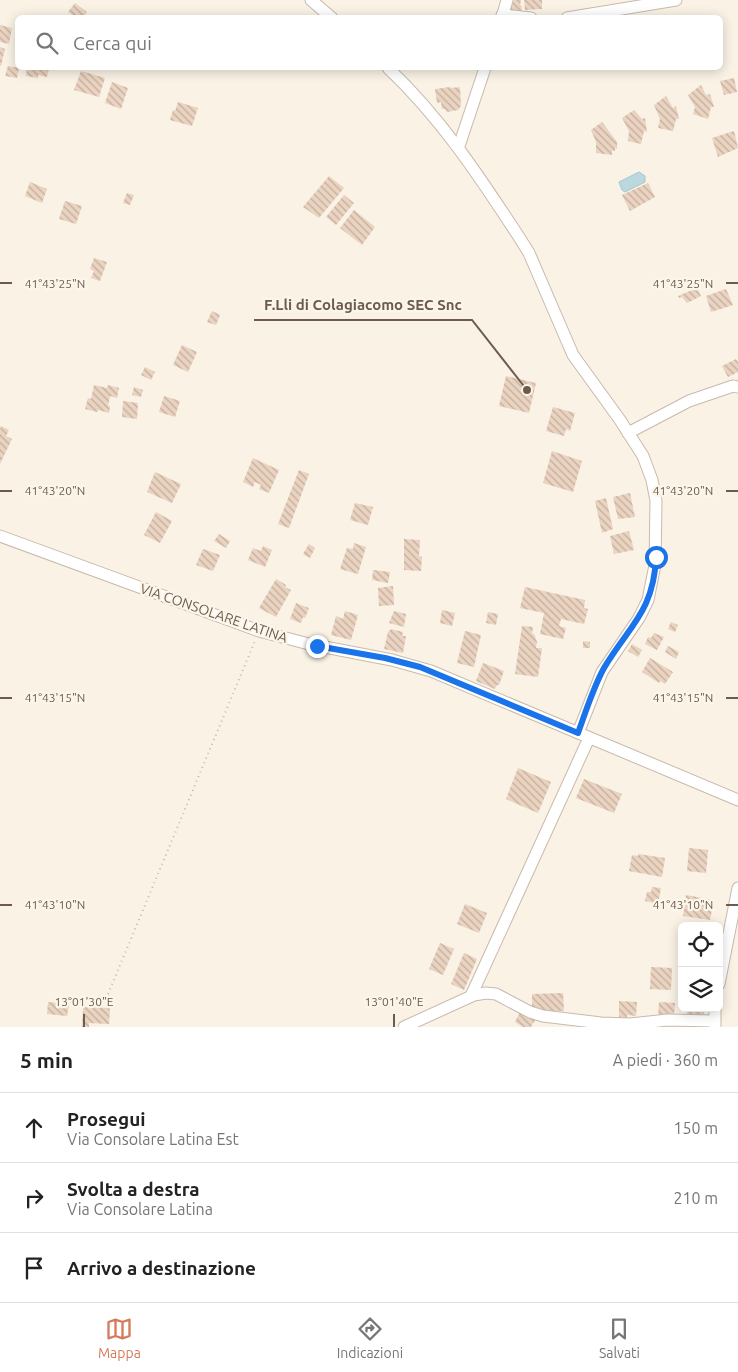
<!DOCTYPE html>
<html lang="it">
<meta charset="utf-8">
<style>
:root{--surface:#fff;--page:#f2f2f2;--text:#222;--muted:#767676;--line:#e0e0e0;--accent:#d37c5a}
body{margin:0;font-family:Ubuntu,sans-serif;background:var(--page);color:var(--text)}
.controls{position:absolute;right:15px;bottom:15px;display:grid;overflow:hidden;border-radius:8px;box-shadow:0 2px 12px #0003}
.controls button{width:45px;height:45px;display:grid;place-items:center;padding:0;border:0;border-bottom:1px solid var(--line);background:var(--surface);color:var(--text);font:25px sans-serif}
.stop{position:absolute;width:15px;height:15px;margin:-11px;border:4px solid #1a73e8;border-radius:50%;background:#fff}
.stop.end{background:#1a73e8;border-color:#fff;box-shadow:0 1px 5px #0008}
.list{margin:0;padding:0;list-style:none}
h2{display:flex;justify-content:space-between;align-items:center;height:65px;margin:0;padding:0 20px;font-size:21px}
h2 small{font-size:16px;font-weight:400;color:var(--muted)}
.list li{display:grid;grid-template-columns:32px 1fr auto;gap:15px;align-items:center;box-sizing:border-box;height:70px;padding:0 20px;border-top:1px solid var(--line)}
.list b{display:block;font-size:19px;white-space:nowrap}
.list p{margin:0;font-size:16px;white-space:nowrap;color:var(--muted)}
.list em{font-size:16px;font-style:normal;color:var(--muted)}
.icon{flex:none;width:28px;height:28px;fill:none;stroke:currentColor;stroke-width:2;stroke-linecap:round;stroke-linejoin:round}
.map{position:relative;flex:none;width:738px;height:1027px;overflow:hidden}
.search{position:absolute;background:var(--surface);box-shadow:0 2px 12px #0003;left:15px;right:15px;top:15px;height:55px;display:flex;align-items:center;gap:12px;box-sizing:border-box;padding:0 18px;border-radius:8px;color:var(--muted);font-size:19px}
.sheet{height:275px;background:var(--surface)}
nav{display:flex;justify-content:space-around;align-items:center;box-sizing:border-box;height:70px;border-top:1px solid var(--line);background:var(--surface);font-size:14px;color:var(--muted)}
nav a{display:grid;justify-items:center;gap:2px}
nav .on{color:var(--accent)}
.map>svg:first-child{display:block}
.water{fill:#bcd8df;stroke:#a4c6d0}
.building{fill:url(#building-back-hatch)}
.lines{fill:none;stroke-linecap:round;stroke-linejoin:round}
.minor-casing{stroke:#c8baad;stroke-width:13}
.path{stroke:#cfb7a4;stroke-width:2;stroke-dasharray:1 4;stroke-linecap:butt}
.minor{stroke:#fff;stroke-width:11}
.route{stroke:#1a73e8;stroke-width:6}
.ticks{fill:none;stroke:#6e5b4e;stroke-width:2}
.labels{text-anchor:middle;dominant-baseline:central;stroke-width:4.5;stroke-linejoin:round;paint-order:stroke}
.street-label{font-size:14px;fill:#6e5b4e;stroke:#fcf6ea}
.ticks-label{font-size:12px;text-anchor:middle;fill:#6e5b4e;stroke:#fcf6ea;stroke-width:4.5;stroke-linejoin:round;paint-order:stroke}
.leader{fill:none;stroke:#6e5b4e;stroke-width:2}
.callout-dot{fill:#6e5b4e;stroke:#fcf6ea;stroke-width:2}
.callout-label{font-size:15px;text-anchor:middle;font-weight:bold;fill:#6e5b4e;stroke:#fcf6ea;stroke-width:4.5;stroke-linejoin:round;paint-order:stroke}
</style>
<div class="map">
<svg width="738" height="1027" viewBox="0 0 738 1027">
<defs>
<pattern id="building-back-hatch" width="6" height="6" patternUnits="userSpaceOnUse" patternTransform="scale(1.25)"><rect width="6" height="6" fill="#ead3c0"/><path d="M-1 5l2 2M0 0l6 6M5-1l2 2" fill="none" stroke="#c2ae9e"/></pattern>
</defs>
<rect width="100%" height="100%" fill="#f9f2e5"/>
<path class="water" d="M 639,172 L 645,176 L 645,182 L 625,192 L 622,190 L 619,182 Z"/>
<g class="building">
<path d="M 514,0 L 521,0 L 520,5 L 522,6 L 521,13 L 510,10 Z"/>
<path d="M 524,0 L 542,0 L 542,9 L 525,10 Z"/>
<path d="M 75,3 L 87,12 L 83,18 L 76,18 L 68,12 Z"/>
<path d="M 0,25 L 12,28 L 9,44 L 0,42 Z"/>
<path d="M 0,47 L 5,49 L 1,66 L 0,66 Z"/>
<path d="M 8,66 L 19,68 L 17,78 L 5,76 Z"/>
<path d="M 27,68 L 49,68 L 47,77 L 38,75 L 38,78 L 26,76 Z"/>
<path d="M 81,71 L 105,78 L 99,97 L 74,90 Z"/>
<path d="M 734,78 L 737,92 L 724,95 L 720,81 Z"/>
<path d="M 112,82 L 128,88 L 121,109 L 105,103 Z"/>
<path d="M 701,85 L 706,95 L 710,94 L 714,107 L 711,107 L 708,119 L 693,114 L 695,107 L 688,95 Z"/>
<path d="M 450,87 L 451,88 L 460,87 L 461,106 L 458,110 L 447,112 L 445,109 L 442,109 L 441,102 L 437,103 L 435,89 Z"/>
<path d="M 666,96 L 673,108 L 676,106 L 679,119 L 676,119 L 673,131 L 658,128 L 660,119 L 654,105 Z"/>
<path d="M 178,102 L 198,108 L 192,126 L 170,120 L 173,110 L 175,111 Z"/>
<path d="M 634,110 L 642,119 L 645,118 L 647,132 L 644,131 L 641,144 L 628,141 L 629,131 L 622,118 Z"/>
<path d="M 602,122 L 617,142 L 617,149 L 615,148 L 615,151 L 612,151 L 612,155 L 596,153 L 596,142 L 591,130 Z"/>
<path d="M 734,131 L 738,148 L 718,157 L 712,138 Z"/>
<path d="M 329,176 L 344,188 L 319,218 L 303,207 Z"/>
<path d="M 30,182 L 47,189 L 42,203 L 25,196 Z"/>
<path d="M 648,183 L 655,197 L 630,211 L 622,195 Z"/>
<path d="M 127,193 L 134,195 L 130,205 L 123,203 Z"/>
<path d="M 344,195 L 354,203 L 336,225 L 326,217 Z"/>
<path d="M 65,201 L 82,206 L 76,224 L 59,219 Z"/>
<path d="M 354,210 L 375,227 L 362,245 L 340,228 Z"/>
<path d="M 94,258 L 107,262 L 100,281 L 91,278 L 94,271 L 90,269 Z"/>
<path d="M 697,288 L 701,296 L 687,303 L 682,297 L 679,298 L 678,296 Z"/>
<path d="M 726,289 L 733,305 L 711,312 L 706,296 Z"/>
<path d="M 212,311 L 220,315 L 216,325 L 207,322 Z"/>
<path d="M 182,345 L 197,352 L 188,372 L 173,365 Z"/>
<path d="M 736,359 L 738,362 L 738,372 L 728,377 L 722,366 Z"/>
<path d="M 145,367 L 155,372 L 151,380 L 141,375 Z"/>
<path d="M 506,376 L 536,383 L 529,413 L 499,406 Z"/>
<path d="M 94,385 L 107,388 L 108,385 L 119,388 L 117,398 L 110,396 L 108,406 L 110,406 L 109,413 L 98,410 L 97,412 L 85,409 L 88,398 L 91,399 Z"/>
<path d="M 134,387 L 143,390 L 141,397 L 132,395 Z"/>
<path d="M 164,396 L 180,401 L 175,417 L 159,412 Z"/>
<path d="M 123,401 L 138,403 L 137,419 L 122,417 Z"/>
<path d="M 553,407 L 575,413 L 570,431 L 566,429 L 564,436 L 546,431 Z"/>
<path d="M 1,426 L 9,430 L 6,436 L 12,439 L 0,464 L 0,429 Z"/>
<path d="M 552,451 L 582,461 L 573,492 L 543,483 Z"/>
<path d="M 253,458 L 279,470 L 269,493 L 259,489 L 261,485 L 255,482 L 253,487 L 243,482 Z"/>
<path d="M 299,470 L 309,474 L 289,528 L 278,524 Z"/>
<path d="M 155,472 L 181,484 L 172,503 L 147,492 Z"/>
<path d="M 630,493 L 635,517 L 618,519 L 613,497 Z"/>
<path d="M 606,498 L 613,529 L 602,533 L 595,501 Z"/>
<path d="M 355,503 L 373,507 L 368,525 L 350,520 Z"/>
<path d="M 156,512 L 172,521 L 160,543 L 144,535 Z"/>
<path d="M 629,531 L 634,550 L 614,554 L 610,536 Z"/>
<path d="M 219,534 L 230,541 L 226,548 L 214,541 Z"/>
<path d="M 404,539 L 420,540 L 419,556 L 422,557 L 421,571 L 404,570 Z"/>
<path d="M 354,543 L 366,547 L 358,574 L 340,569 L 347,548 L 353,549 Z"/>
<path d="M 309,544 L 315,548 L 310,558 L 303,554 Z"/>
<path d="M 263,546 L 272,550 L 265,567 L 248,560 L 253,548 L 261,551 Z"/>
<path d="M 203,549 L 220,555 L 213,571 L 196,565 Z"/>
<path d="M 373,570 L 390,572 L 388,583 L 372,580 Z"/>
<path d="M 276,579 L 286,585 L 285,587 L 291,590 L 276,617 L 259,608 Z"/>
<path d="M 393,586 L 394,605 L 379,606 L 378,588 Z"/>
<path d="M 525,587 L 585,600 L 584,608 L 588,609 L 584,624 L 561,619 L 559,626 L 566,628 L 563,639 L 540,634 L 544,613 L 520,608 Z"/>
<path d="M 296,603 L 309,608 L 305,618 L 303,617 L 301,623 L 290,619 Z"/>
<path d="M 442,610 L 455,613 L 452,626 L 440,623 Z"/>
<path d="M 345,611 L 358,615 L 351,640 L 331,635 L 336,616 L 343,619 Z"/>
<path d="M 394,611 L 406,614 L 404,627 L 389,623 Z"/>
<path d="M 488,612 L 498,614 L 496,625 L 486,623 Z"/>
<path d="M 671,622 L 678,625 L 675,632 L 668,629 Z"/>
<path d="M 522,626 L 533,627 L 532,634 L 534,634 L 537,642 L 536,648 L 542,648 L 538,677 L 515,674 Z"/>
<path d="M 391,629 L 403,632 L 402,636 L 406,636 L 403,653 L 384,649 L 388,632 Z"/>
<path d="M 465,631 L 481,635 L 474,667 L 457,663 Z"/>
<path d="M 654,633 L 664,637 L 657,650 L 645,644 L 648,637 L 651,638 Z"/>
<path d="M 583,641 L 590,642 L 590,648 L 583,648 Z"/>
<path d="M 632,644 L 642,650 L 638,657 L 628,651 Z"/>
<path d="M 668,646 L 679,652 L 676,659 L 665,652 Z"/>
<path d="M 650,658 L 673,672 L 665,684 L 660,681 L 659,683 L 642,672 Z"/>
<path d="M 483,663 L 504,671 L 499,685 L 497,685 L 495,689 L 476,681 Z"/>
<path d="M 518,768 L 551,782 L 538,813 L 506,799 Z"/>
<path d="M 584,779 L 622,794 L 614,813 L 576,798 Z"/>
<path d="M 689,848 L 708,850 L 706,873 L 687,871 Z"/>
<path d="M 638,854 L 665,858 L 662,877 L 629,871 L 632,855 L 638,856 Z"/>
<path d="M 652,887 L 661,888 L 658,904 L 645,901 L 647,892 L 651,892 Z"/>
<path d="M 686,895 L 714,900 L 710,920 L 683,916 Z"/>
<path d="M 465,904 L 487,913 L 479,933 L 457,924 Z"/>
<path d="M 440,943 L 454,949 L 443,975 L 429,969 Z"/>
<path d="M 464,953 L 477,959 L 464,990 L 451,984 Z"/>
<path d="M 651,967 L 672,968 L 671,990 L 650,989 Z"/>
<path d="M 563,993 L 564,1011 L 532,1012 L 532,994 Z"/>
<path d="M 619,1001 L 637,1002 L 636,1016 L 627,1015 L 627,1020 L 619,1019 Z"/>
<path d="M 48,1002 L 69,1004 L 67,1016 L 47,1014 Z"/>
<path d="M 659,1002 L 675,1003 L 674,1016 L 658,1016 Z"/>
<path d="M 83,1007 L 110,1008 L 109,1024 L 89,1023 L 89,1027 L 82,1027 Z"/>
<path d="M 687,1008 L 704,1008 L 704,1015 L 687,1014 Z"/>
<path d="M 521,1010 L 536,1019 L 531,1027 L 523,1027 L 515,1022 Z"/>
</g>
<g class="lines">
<g class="minor-casing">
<g id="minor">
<path d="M 311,0 L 332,18"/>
<path d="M 502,15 L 531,18"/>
<path d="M 502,18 L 507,0"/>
<path d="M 567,18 L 676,0"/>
<path d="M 388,68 C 441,118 479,176 519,237 L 529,253 L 573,355 L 620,420 L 643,456 L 652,480 L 656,501 L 655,565 L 648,600 L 639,618 L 602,672 L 578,733"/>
<path d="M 459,146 L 485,68"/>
<path d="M 628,433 L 689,401 L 733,386 L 738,387"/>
<path d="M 0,536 L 259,631 L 309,644 L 392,660 L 431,671 L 738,800"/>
<path d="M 719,984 L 738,888"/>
<path d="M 471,996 L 589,738"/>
<path d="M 715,1008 L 715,1027"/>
<path d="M 404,1027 L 474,995 L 486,993 L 496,994 L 530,1012 L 543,1016 L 601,1023 L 630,1024 L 668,1020 L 714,1021"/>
</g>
</g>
<path class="path" d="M 108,994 L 255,641"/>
<use href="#minor" class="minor"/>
</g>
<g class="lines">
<path class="route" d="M 317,646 L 385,658 L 420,667 L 578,733 C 586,711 593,688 604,668 C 629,626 654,611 656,557"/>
</g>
<path class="ticks" d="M 0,283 L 12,283M 726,283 L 738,283M 0,491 L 12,491M 726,491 L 738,491M 0,698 L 12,698M 726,698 L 738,698M 0,905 L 12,905M 726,905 L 738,905M 84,1014 L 84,1027M 394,1014 L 394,1027"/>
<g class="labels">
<g class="street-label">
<text transform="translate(214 613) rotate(19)">VIA CONSOLARE LATINA</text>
</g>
</g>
<g class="ticks-label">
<text x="55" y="288">41°43'25"N</text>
<text x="683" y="288">41°43'25"N</text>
<text x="55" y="495">41°43'20"N</text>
<text x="683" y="495">41°43'20"N</text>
<text x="55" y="702">41°43'15"N</text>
<text x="683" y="702">41°43'15"N</text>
<text x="55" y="909">41°43'10"N</text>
<text x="683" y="909">41°43'10"N</text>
<text x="84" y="1006">13°01'30"E</text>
<text x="394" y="1006">13°01'40"E</text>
</g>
<path class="leader" d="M527 390L472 320H254"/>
<circle class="callout-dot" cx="527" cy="390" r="5"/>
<g class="callout-label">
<text x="363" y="310">F.Lli di Colagiacomo SEC Snc</text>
</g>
</svg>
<div class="controls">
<button><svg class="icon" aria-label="locate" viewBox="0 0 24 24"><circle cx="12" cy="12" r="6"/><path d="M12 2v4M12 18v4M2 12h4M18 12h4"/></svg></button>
<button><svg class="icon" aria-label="layers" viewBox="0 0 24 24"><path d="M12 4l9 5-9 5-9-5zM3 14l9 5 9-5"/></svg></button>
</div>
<div class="stop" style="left:656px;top:557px"></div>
<div class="stop end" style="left:317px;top:646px"></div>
<div class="search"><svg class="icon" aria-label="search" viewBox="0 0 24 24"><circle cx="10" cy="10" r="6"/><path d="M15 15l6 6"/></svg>Cerca qui</div>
</div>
<section class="sheet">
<h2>5 min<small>A piedi · 360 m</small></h2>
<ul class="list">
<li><svg class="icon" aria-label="ahead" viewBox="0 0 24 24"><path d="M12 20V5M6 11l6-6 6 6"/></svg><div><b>Prosegui</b><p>Via Consolare Latina Est</p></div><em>150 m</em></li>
<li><svg class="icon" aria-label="right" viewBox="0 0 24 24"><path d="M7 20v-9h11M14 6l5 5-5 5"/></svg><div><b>Svolta a destra</b><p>Via Consolare Latina</p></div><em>210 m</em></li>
<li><svg class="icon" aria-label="arrive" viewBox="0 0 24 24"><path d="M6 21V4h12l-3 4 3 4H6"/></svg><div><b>Arrivo a destinazione</b></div></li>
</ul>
</section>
<nav>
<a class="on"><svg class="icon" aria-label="map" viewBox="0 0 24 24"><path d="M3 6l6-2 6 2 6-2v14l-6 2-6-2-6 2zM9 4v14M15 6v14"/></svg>Mappa</a>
<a><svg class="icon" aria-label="directions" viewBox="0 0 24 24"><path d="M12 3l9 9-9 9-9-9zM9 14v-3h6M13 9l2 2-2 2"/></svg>Indicazioni</a>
<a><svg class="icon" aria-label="saved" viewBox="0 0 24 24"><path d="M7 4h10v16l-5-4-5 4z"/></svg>Salvati</a>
</nav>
